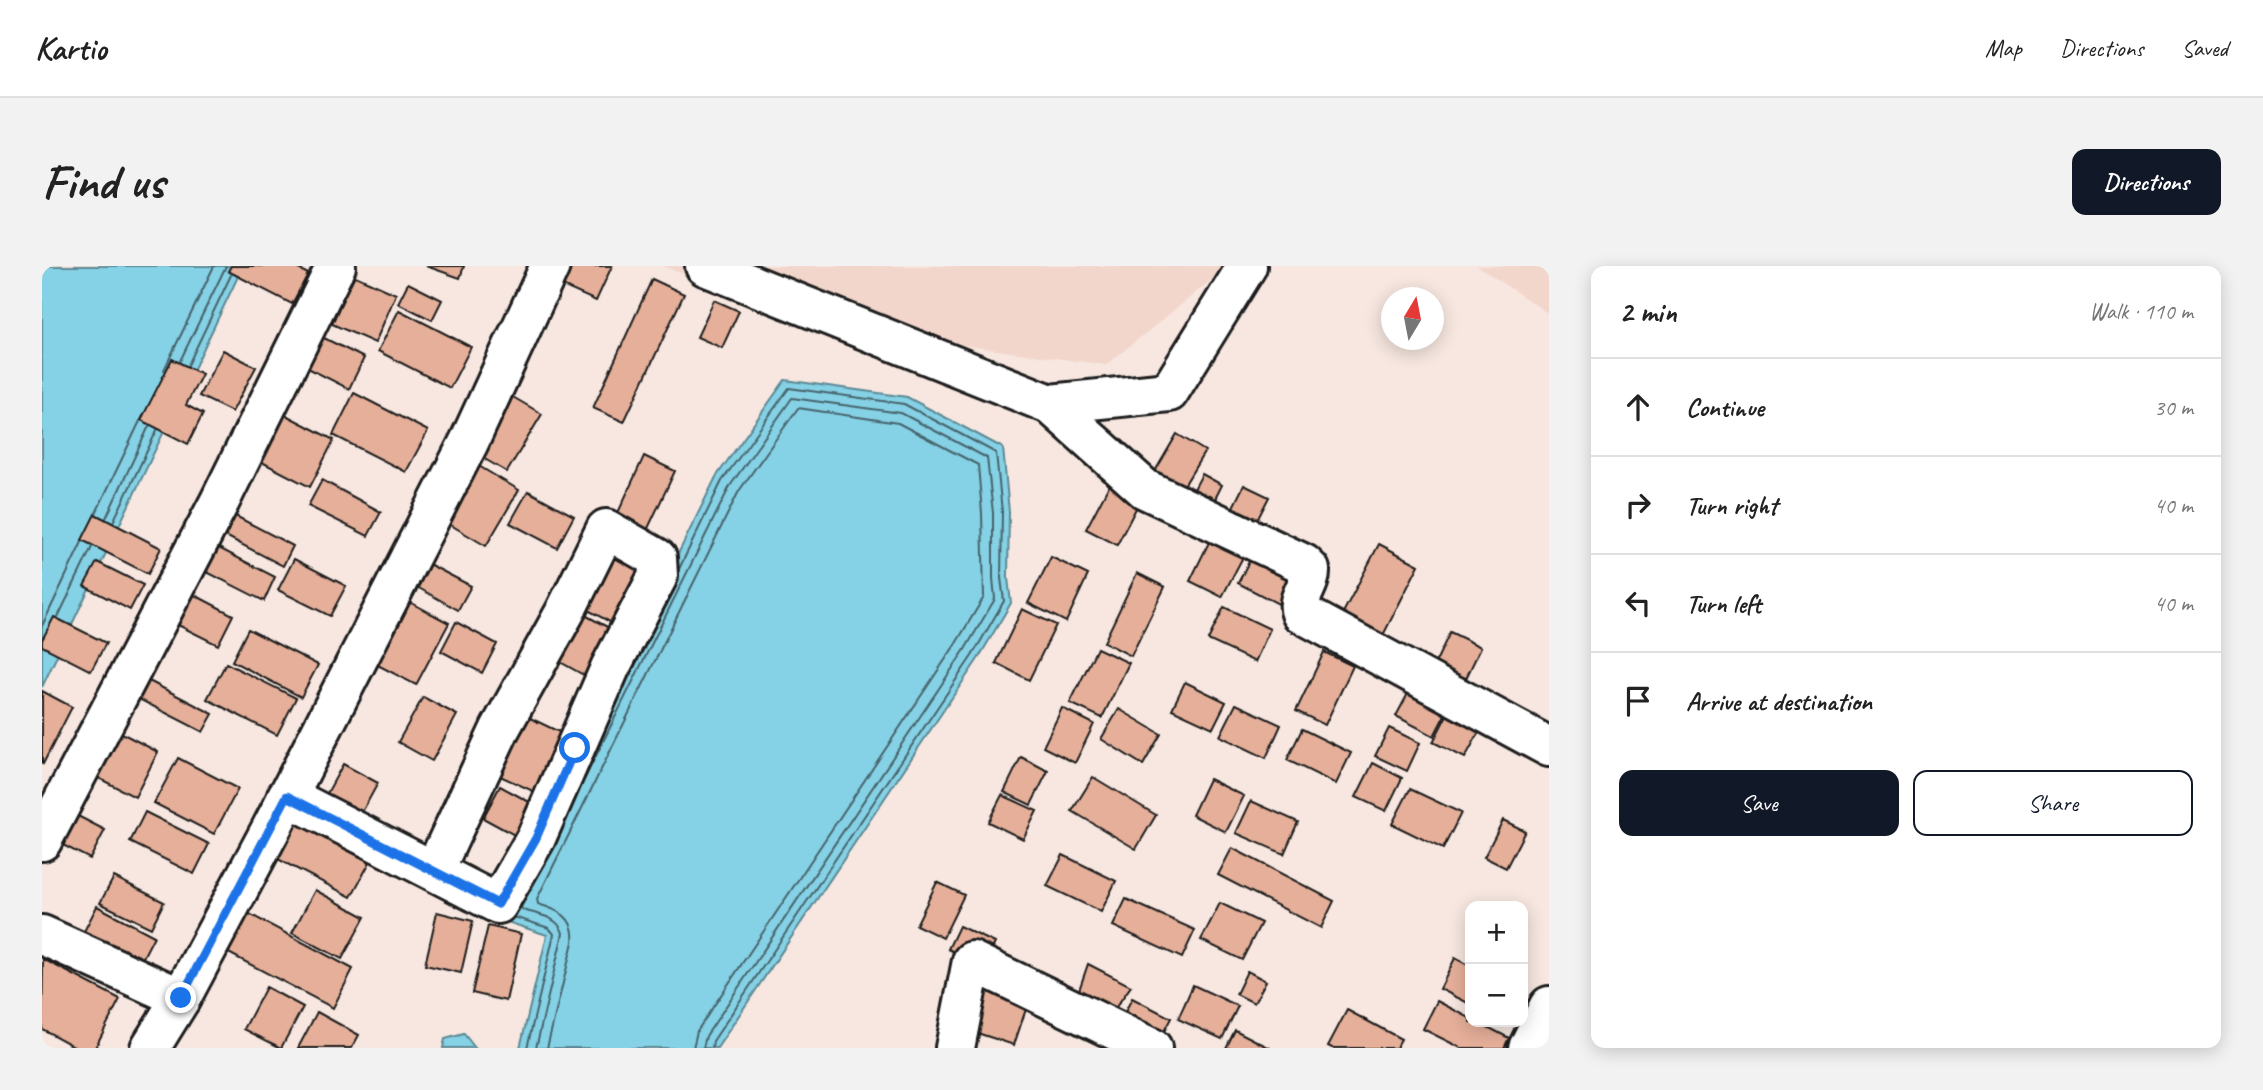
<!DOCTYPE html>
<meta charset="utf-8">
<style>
:root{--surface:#fff;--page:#f2f2f2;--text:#222;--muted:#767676;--line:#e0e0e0;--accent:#111827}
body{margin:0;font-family:Caveat,sans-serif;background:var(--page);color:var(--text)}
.controls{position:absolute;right:21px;bottom:21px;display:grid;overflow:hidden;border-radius:14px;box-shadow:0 4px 18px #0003}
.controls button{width:63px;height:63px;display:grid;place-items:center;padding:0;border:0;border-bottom:2px solid var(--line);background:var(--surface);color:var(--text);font:35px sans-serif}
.compass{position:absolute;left:1339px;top:21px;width:63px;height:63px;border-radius:50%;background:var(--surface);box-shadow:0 4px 18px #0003;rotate:10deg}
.stop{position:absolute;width:21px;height:21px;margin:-16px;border:5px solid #1a73e8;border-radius:50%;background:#fff}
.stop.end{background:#1a73e8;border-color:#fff;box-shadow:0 2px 7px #0008}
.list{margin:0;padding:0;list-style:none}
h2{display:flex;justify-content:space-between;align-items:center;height:91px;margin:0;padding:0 28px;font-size:30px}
h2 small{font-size:23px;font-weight:400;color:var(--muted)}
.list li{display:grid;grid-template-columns:46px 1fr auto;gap:21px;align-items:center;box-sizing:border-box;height:98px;padding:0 28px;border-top:2px solid var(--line)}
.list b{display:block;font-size:26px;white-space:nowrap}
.list em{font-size:23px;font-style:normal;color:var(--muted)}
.actions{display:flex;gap:14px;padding:21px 28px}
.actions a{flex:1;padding:16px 0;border:2px solid var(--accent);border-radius:14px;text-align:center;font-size:24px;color:var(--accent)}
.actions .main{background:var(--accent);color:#fff}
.icon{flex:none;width:38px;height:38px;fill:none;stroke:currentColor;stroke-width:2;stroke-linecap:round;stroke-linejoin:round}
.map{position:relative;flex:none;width:1507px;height:782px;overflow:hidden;border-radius:14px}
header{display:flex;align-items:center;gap:42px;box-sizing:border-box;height:98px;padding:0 35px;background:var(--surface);border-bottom:2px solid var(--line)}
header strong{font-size:33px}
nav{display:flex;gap:38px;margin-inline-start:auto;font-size:24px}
.intro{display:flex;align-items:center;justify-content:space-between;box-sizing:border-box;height:168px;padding:0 42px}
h1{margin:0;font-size:49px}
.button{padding:18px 32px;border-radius:14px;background:var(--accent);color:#fff;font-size:24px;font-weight:700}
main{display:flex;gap:42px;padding:0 42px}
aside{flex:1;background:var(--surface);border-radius:14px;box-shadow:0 4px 18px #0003}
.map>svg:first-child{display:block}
.built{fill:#f2d6cb}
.water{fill:#85d1e5;stroke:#5b8995;stroke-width:2}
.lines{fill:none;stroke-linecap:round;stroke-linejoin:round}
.shore{stroke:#46646c;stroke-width:2}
.building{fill:#e5af99;stroke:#1c1c1c;stroke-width:2}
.minor-casing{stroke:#1c1c1c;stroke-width:44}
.minor{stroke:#fff;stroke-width:38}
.route{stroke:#1a73e8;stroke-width:9}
</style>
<header>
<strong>Kartio</strong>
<nav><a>Map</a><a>Directions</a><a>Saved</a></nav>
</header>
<div class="intro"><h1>Find us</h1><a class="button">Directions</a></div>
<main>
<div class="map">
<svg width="1507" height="782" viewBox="0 0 1507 782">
<rect width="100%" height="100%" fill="#f7e7e0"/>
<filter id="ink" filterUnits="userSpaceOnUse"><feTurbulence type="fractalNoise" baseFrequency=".0143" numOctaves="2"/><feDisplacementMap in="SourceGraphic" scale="14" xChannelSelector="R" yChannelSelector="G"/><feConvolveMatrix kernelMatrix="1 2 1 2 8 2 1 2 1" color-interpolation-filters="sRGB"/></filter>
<g filter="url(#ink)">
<g class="built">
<path d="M 620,0 L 1187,0 L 1064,99 L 783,60 Z"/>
<path d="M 1435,0 L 1507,0 L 1507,48 Z"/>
</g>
<g class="water">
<path d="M 0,0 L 201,0 L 0,421 Z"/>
<path d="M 743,114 L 865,131 L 961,182 L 967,246 L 966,312 L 969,337 L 936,393 L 675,782 L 478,782 L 505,669 L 456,653 L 674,211 Z"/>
<path d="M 422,768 L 433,782 L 401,782 L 403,773 Z"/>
</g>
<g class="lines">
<g class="shore">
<path d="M 138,95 L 184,0"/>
<path d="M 146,99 L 189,9"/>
<path d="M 122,104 L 172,0"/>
<path d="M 54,247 L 98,155"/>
<path d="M 64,252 L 107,160"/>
<path d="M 71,256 L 115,164"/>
<path d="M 637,303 L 680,215 L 747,122 L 862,138 L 954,187 L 960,246 L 959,312 L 962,335 L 930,390 L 671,775 L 670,782"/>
<path d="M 16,351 L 50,281"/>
<path d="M 0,360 L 40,276"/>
<path d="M 543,512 L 688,220 L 750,132 L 859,147 L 945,192 L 951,247 L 951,312 L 953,333 L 922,385 L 664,770 L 661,782"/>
<path d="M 483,634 L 479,641 L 481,644 C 496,649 516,650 521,667 L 494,782"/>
<path d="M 472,651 L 507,662 L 512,668 L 485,782"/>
<path d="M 505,782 L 531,676 C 534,651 516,644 496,638 L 495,633 L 697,225 L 756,142 L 856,157 L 936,199 L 940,247 L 942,331 L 913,379 L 655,765 L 651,782"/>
</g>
</g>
<g class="building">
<path d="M 189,0 L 251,0 L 266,8 L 250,38 L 186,5 Z"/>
<path d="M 384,0 L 422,0 L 418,12 Z"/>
<path d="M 526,0 L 570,0 L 554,35 L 518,19 Z"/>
<path d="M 311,9 L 354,28 L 333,77 L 290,58 Z"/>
<path d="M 610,13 L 642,28 L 582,156 L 551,142 Z"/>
<path d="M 366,17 L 400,34 L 390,54 L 356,37 Z"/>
<path d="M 672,34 L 697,45 L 680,82 L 655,71 Z"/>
<path d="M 357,44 L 429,81 L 408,122 L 336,85 Z"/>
<path d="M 276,69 L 322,92 L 307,123 L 260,99 Z"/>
<path d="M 181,84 L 214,101 L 190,146 L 157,130 Z"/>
<path d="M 130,93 L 160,108 L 144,139 L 161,148 L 146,178 L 99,154 Z"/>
<path d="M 312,127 L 386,165 L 364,206 L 291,169 Z"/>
<path d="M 464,127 L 500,148 L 465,206 L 429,185 Z"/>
<path d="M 236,145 L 292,174 L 268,221 L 212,192 Z"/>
<path d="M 1135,168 L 1163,185 L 1132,236 L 1105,219 Z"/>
<path d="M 602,190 L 633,205 L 601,273 L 570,260 Z"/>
<path d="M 430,196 L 477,224 L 444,280 L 397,252 Z"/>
<path d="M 1160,208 L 1180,219 L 1164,251 L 1143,240 Z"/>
<path d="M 1072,210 L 1103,225 L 1075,279 L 1044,263 Z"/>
<path d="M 280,214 L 339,246 L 326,270 L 266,240 Z"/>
<path d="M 1202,219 L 1227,231 L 1208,268 L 1184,255 Z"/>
<path d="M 486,225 L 532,250 L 515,282 L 468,257 Z"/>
<path d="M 186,246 L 251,280 L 241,300 L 176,266 Z"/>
<path d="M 53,248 L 119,282 L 106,308 L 40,274 Z"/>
<path d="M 1169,272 L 1202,289 L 1180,331 L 1148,315 Z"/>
<path d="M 169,278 L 233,311 L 222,335 L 157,302 Z"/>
<path d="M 1337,278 L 1377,299 L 1333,385 L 1292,364 Z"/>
<path d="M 567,280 L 608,302 L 577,361 L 535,338 Z"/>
<path d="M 1211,288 L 1261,313 L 1246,343 L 1196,317 Z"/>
<path d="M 1009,291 L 1046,309 L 1024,356 L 986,337 Z"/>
<path d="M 252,293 L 304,320 L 288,350 L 236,324 Z"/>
<path d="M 379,294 L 429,320 L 416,344 L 366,316 Z"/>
<path d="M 55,296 L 101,319 L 88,344 L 42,320 Z"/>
<path d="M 1095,307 L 1123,321 L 1089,390 L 1062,376 Z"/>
<path d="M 147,326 L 191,349 L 176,379 L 132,357 Z"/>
<path d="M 362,333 L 407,357 L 374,419 L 328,395 Z"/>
<path d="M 1182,341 L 1228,363 L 1213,396 L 1166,374 Z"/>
<path d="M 530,342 L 582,370 L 556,417 L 504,388 Z"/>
<path d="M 980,343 L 1014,359 L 987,414 L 954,397 Z"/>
<path d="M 12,351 L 64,377 L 49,405 L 0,380 L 0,374 Z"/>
<path d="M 414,356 L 455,378 L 440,407 L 399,385 Z"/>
<path d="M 206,363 L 276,399 L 259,431 L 190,395 Z"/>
<path d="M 1408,366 L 1439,381 L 1417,427 L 1386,412 Z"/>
<path d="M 1055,382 L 1087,397 L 1060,452 L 1028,437 Z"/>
<path d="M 1282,386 L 1311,400 L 1283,459 L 1254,445 Z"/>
<path d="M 184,397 L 254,432 L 235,469 L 165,433 Z"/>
<path d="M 103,413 L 171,448 L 161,466 L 93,431 Z"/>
<path d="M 1143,416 L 1184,436 L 1171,462 L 1130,443 Z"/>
<path d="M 1370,420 L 1408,439 L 1392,470 L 1354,450 Z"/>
<path d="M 0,425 L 30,441 L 1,498 L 0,497 Z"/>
<path d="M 381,431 L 415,449 L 390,495 L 356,476 Z"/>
<path d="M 1194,438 L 1239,459 L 1224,492 L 1178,470 Z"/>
<path d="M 1409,441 L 1442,457 L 1423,492 L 1391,476 Z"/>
<path d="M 1020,442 L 1052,458 L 1033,497 L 1001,481 Z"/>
<path d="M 1077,443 L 1119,468 L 1101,499 L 1059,473 Z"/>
<path d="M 486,451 L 532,473 L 504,531 L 458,510 Z"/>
<path d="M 68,461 L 116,486 L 93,531 L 45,506 Z"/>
<path d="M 1347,462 L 1378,477 L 1365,505 L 1333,490 Z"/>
<path d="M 1260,463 L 1309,487 L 1294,518 L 1245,494 Z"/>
<path d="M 979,491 L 1006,505 L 989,539 L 962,526 Z"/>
<path d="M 136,492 L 196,523 L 172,568 L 112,537 Z"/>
<path d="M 1331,497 L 1360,512 L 1344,545 L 1314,531 Z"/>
<path d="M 301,498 L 336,517 L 313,559 L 278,540 Z"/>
<path d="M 1051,511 L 1114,549 L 1094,583 L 1030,545 Z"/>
<path d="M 1167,513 L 1202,530 L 1184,566 L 1150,549 Z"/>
<path d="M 458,520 L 493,539 L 476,571 L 441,552 Z"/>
<path d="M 1368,523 L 1419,547 L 1401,583 L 1350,558 Z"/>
<path d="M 960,529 L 995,545 L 981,573 L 946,556 Z"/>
<path d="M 1209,535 L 1256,556 L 1242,588 L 1194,567 Z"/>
<path d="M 28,546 L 63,564 L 48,593 L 13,575 Z"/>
<path d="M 103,546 L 167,578 L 152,608 L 88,576 Z"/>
<path d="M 1461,554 L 1483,565 L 1464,602 L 1442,591 Z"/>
<path d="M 252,555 L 328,596 L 309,631 L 232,591 Z"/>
<path d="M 1190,582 L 1292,635 L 1279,662 L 1176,609 Z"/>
<path d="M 1021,589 L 1074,615 L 1059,646 L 1005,620 Z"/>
<path d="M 72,611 L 122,636 L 109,662 L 58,637 Z"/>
<path d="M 895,616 L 922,629 L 901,672 L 874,659 Z"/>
<path d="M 273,624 L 323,651 L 300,693 L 250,667 Z"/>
<path d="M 1084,633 L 1153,664 L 1140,692 L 1071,660 Z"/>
<path d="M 1178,637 L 1219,657 L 1200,694 L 1159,674 Z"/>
<path d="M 55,640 L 112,670 L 94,705 L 37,675 Z"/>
<path d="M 200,644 L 311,703 L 291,742 L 179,683 Z"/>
<path d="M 395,646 L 431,655 L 419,707 L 383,699 Z"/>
<path d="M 446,660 L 479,668 L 464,735 L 430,727 Z"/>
<path d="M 917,660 L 953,677 L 942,700 L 906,683 Z"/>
<path d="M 1413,692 L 1428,700 L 1428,738 L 1398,723 Z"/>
<path d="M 1,693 L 78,733 L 53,782 L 35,782 L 0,763 Z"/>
<path d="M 1046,698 L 1089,720 L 1069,748 L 1035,730 Z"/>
<path d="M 1205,705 L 1224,715 L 1212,737 L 1194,728 Z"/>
<path d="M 944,717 L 988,731 L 972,779 L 929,765 Z"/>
<path d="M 1151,719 L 1196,740 L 1180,773 L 1136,753 Z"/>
<path d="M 224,721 L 261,741 L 239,782 L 202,763 Z"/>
<path d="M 1090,732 L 1129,752 L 1117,775 L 1078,756 Z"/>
<path d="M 1395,735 L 1428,752 L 1428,756 L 1436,756 L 1467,772 L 1462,782 L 1419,782 L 1381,763 Z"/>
<path d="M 1305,744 L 1359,773 L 1354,782 L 1290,782 L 1286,780 Z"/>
<path d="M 275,746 L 317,769 L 310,782 L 256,782 Z"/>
<path d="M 1193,764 L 1228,782 L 1184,782 Z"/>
</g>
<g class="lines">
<g class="minor-casing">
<g id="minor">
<path d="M 663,0 L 1008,138 L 1103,223 L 1262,298 L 1268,304 C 1269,320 1253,332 1259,347 L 1507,481"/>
<path d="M 1008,138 L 1127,126 L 1205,0"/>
<path d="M 245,530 L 456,638 L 494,572 L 568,402 L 616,310 L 615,292 L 564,263 L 523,346 L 458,463 L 392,605"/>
<path d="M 0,575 L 178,235 L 294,0"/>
<path d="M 0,669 L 139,732"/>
<path d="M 108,782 L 139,732 L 230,561 L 427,176 L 508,0"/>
<path d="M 913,782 L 930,695 L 1110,782"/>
<path d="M 1486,782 L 1507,740"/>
</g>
</g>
<use href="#minor" class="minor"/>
</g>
</g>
<g class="lines" filter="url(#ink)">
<path class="route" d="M 139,732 L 245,530 L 456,638 L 494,572 L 533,482"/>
</g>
</svg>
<div class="controls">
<button>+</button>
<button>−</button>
</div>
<svg class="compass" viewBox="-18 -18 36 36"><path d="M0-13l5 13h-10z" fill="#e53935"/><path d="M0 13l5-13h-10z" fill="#767676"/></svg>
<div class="stop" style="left:533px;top:482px"></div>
<div class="stop end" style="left:139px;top:732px"></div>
</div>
<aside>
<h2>2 min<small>Walk · 110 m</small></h2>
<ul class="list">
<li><svg class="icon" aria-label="ahead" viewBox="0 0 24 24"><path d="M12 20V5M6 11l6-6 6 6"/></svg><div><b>Continue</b></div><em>30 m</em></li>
<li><svg class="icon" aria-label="right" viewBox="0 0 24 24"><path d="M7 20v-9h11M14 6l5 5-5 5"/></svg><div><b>Turn right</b></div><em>40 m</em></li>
<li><svg class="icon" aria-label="left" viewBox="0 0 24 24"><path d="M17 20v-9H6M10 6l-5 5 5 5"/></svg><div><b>Turn left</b></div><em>40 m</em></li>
<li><svg class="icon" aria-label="arrive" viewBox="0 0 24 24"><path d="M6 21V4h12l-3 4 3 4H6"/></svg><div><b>Arrive at destination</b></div></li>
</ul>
<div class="actions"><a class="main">Save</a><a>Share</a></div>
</aside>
</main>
